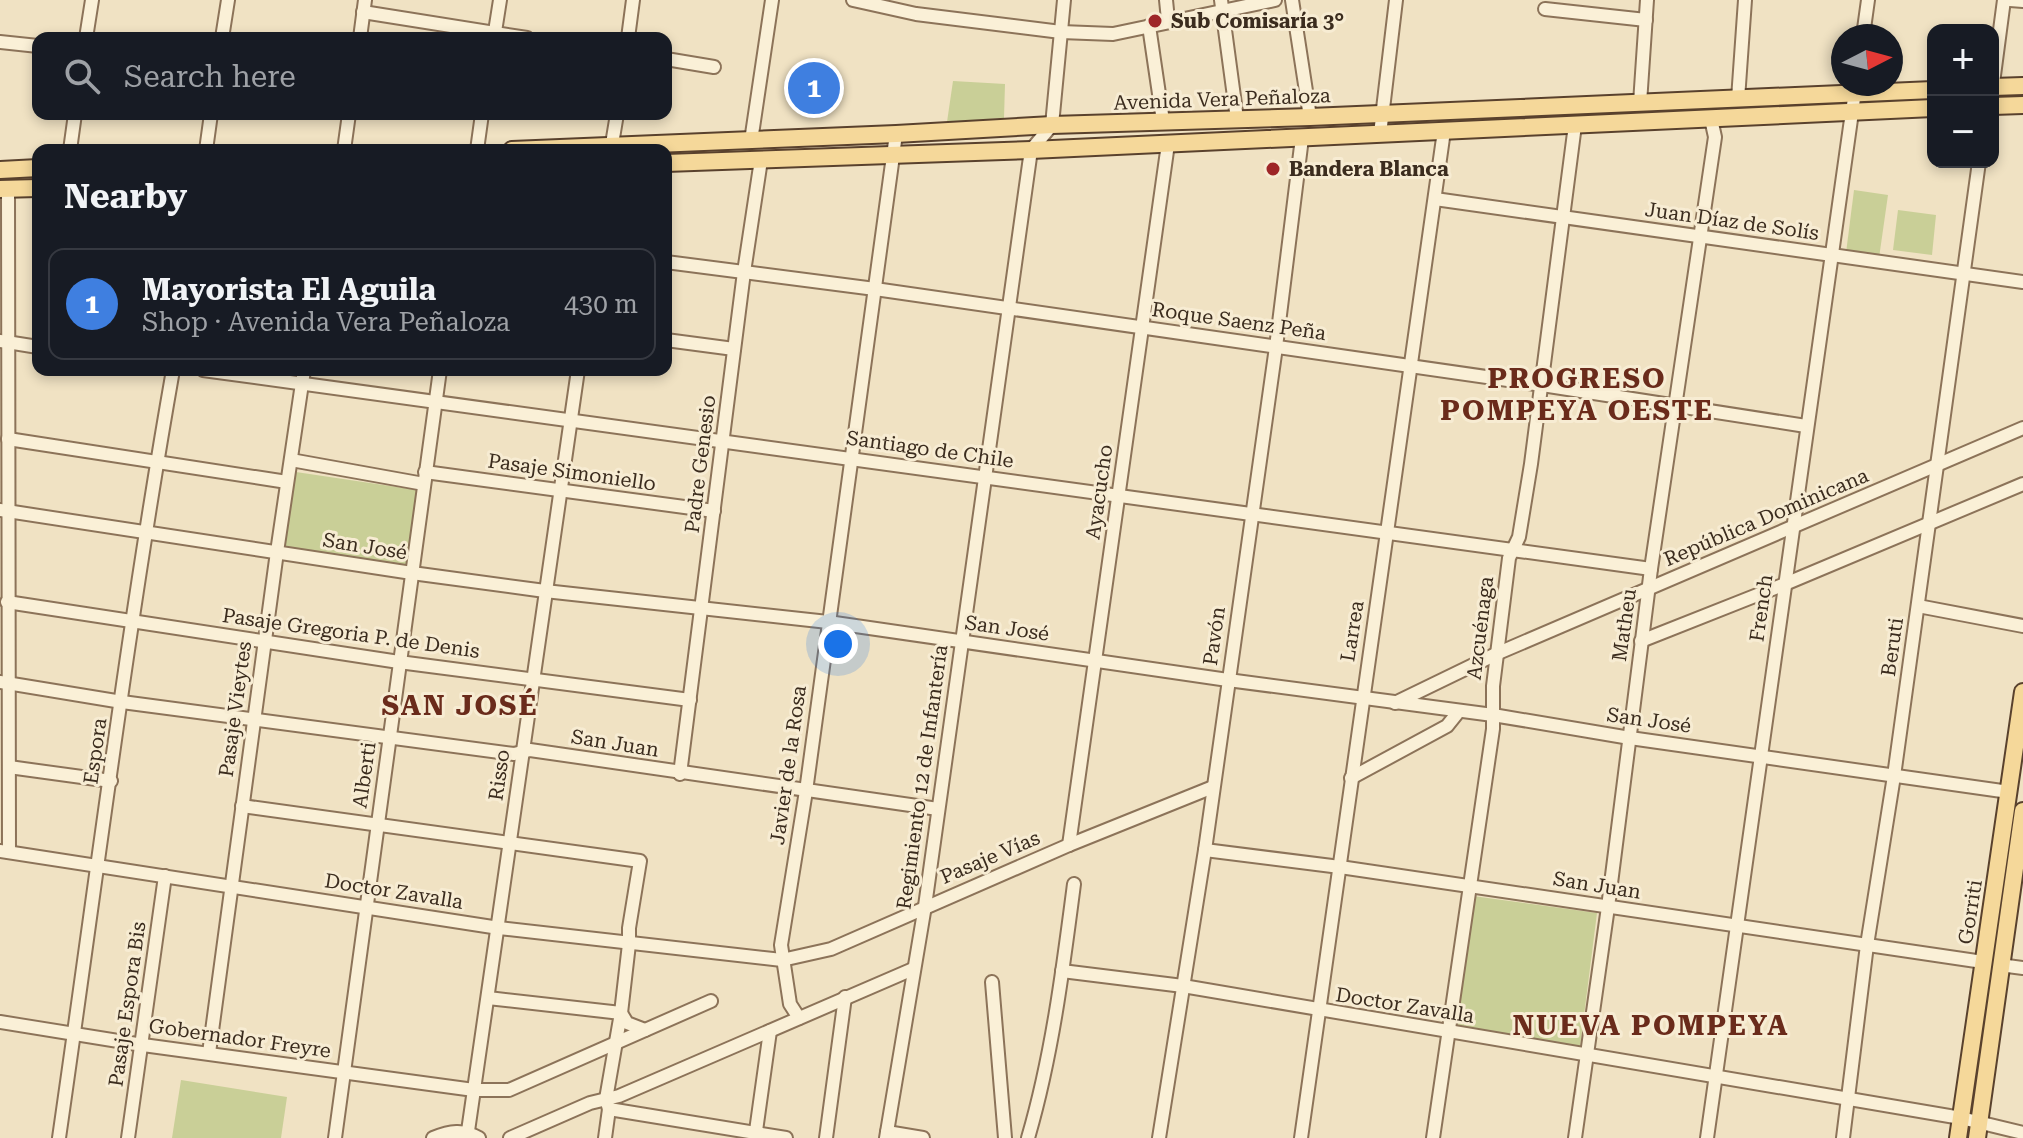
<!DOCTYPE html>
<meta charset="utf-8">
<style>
:root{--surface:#171b24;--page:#242831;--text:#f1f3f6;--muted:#9ea1a6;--line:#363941;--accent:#ea580c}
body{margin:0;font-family:"Roboto Serif",serif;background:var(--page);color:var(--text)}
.controls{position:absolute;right:24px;top:24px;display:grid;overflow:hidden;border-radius:16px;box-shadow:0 4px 12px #0003}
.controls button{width:72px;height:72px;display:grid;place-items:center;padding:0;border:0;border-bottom:2px solid var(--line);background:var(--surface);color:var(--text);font:40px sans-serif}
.compass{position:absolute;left:1831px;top:24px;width:72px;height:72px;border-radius:50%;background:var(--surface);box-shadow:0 4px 12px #0003;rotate:84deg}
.you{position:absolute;left:838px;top:644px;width:28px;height:28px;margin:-20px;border:6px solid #fff;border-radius:50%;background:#1a73e8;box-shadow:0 0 0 12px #1a73e833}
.badge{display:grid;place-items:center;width:52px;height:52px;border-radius:50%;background:var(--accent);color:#fff;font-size:26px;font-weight:700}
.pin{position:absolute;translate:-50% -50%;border:4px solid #fff;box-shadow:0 2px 8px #0006}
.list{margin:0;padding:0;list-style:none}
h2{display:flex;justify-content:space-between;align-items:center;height:104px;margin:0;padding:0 32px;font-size:34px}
h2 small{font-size:26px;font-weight:400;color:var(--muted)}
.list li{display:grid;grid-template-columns:52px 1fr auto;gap:24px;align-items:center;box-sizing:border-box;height:112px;margin:0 16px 16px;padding:0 16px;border:2px solid var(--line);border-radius:16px}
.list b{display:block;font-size:30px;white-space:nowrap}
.list p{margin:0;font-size:26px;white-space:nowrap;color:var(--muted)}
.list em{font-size:26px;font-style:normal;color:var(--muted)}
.icon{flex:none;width:44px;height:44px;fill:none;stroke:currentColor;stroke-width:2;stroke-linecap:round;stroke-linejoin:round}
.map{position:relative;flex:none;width:2023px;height:1138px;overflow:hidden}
.search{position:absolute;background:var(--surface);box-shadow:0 4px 12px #0003;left:32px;top:32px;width:640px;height:88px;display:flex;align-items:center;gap:20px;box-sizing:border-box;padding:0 28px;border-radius:16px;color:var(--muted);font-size:30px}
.panel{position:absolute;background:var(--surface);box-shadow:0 4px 12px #0003;left:32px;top:144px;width:640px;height:232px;border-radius:16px}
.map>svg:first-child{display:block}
.green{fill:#c9cf97}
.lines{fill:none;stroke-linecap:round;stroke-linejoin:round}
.minor-casing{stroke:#8c7359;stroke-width:16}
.major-casing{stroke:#59412d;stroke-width:20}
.minor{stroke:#faf0d7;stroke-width:12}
.major{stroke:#f5d89a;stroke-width:16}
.poi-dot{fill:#9e2628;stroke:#f7ecd3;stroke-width:3}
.labels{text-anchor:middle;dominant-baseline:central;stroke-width:6;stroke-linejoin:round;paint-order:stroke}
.poi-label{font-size:20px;font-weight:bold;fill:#3b2c1e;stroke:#f7ecd3;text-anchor:start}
.street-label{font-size:20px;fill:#3b2c1e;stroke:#f7ecd3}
.district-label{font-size:28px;font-weight:bold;letter-spacing:2px;fill:#6a2b1b;stroke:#f7ecd3}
</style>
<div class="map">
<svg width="2023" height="1138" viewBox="0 0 2023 1138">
<rect width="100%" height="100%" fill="#f0e2c3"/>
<g class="green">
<path d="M 953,81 L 1005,84 L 1004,118 L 947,122 Z"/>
<path d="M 1854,190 L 1888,195 L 1879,258 L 1846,253 Z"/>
<path d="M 1898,210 L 1936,215 L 1932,255 L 1893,250 Z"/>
<path d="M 296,472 L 417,490 L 406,567 L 285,547 Z"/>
<path d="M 1473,896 L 1597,913 L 1580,1047 L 1456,1028 Z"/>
<path d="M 181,1080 L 287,1097 L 281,1138 L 172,1138 Z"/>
</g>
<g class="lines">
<g class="minor-casing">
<g id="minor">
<path d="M 853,0 L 916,14 L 1061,32 L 1113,34 L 1275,0"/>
<path d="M 1166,0 L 1168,20"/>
<path d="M 1221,0 L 1237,119"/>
<path d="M 1292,0 L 1310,117"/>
<path d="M 2010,0 L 2023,1"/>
<path d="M 1545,9 L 1646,20"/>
<path d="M 363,12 L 527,38"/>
<path d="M 1149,26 L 1163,121"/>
<path d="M 1863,36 L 1868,0"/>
<path d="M 86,38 L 92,0"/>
<path d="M 222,38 L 228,0"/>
<path d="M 360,38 L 365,0"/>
<path d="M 494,38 L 500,0"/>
<path d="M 628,38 L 633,0"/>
<path d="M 0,42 L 38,46"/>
<path d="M 666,59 L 714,67"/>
<path d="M 1993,83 L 2004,0"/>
<path d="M 1738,99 L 1745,0"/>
<path d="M 1640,103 L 1647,0"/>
<path d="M 1380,134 L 1396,0"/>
<path d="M 751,141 L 772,0"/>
<path d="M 70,150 L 75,114"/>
<path d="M 206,150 L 211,114"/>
<path d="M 344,150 L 349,114"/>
<path d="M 477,150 L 482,114"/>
<path d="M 611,150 L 617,114"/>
<path d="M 8,189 L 9,852"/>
<path d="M 1435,199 L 2023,282"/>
<path d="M 666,262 L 875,289 L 1542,385 L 1806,426"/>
<path d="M 666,340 L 734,349"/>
<path d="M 0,341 L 38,347"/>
<path d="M 203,370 L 1651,569"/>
<path d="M 8,439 L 287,482"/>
<path d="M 291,460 L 424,484"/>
<path d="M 425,472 L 714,511"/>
<path d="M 0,510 L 412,573 L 545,591 L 828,622 L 1228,680 L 1493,715 L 1630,738 L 2009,792"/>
<path d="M 7,602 L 399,662 L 690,700"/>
<path d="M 1918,606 L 2023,626"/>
<path d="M 1641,641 L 1785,584 L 2023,484"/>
<path d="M 0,682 L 122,702 L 514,754 L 530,750 L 938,809"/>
<path d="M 1395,703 L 1496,654 L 2023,428"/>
<path d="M 9,767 L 111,781"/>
<path d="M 680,774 L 744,272 L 761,160"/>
<path d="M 1351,778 L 1447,726 L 1459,711"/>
<path d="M 242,806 L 640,861 L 629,928 L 629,944 L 621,1013 L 606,1099 L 609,1109 L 786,1138"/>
<path d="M 1069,845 L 1168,144"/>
<path d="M 1205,850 L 1340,867 L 1983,962"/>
<path d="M 0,851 L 499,928 L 782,960 L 831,949 L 1069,845 L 1213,787"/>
<path d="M 2000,965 L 2023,968"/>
<path d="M 1062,971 L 1183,986 L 1961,1118 L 2023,1133"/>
<path d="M 992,982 L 1005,1138"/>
<path d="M 488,998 L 621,1013 L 627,1023 L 645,1030"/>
<path d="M 799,1018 L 790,1004 L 781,945 L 806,791 L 896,134"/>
<path d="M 0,1022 L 143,1045 L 474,1090 L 509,1090 L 711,1001"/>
<path d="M 209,1053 L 277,552 L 304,370"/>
<path d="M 887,1132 L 923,1138"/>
<path d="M 59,1138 C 96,882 128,625 173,370"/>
<path d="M 128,1138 L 165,876"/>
<path d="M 335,1138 L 440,370"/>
<path d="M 433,1138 C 450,1131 463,1129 479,1138"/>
<path d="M 467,1138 L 578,370"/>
<path d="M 510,1138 L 590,1103 L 619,1096 L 913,969"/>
<path d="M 605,1138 L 609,1109"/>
<path d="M 755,1138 L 770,1031"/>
<path d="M 826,1138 L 845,997"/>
<path d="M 886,1138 L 925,906 L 1031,150 L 1052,125 L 1064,0"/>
<path d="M 1028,1138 C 1052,1056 1063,969 1074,884"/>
<path d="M 1159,1138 L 1205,850 L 1276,347 L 1302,138"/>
<path d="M 1301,1138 L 1444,131"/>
<path d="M 1433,1138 L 1493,729 L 1493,686 L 1509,558 L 1519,537 L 1531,464 L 1575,125"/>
<path d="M 1575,1138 L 1608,907 L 1651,569 L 1715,137 L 1711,119"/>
<path d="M 1707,1138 L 1856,84"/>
<path d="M 1843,1138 L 1867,945 L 1894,776 L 1979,162"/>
</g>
</g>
<g class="major-casing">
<g id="major">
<path d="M 1993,87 L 2023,86"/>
<path d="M 1993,106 L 2023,105"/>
<path d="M 512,150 L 896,134 L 1052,125 L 1310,117 L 1933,90"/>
<path d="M 666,163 L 1031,150 L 1933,108"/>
<path d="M 0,170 L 38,168"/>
<path d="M 0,189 L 38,188"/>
<path d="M 1958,1138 L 2023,692"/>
<path d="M 1977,1138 L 2023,811"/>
</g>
</g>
<use href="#minor" class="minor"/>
<use href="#major" class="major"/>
</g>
<g class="poi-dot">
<circle cx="1155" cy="21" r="8"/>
<circle cx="1273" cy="169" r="8"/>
</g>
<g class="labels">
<g class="poi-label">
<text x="1171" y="21">Sub Comisaría 3°</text>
<text x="1289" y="169">Bandera Blanca</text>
</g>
<g class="street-label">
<text transform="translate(1222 99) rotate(-2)">Avenida Vera Peñaloza</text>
<text transform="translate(1732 221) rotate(8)">Juan Díaz de Solís</text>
<text transform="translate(1239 321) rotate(8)">Roque Saenz Peña</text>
<text transform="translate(930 449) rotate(8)">Santiago de Chile</text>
<text transform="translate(700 464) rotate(-83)">Padre Genesio</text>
<text transform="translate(572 472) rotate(8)">Pasaje Simoniello</text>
<text transform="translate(1099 492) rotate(-82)">Ayacucho</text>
<text transform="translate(1766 517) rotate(-23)">República Dominicana</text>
<text transform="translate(365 546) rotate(9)">San José</text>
<text transform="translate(1761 608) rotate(-82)">French</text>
<text transform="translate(1624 625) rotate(-82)">Matheu</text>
<text transform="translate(1007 628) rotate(8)">San José</text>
<text transform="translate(1480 628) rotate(-83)">Azcuénaga</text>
<text transform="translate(1352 631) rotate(-81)">Larrea</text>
<text transform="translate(351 633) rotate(8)">Pasaje Gregoria P. de Denis</text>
<text transform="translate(1214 636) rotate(-82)">Pavón</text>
<text transform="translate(1892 647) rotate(-82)">Beruti</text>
<text transform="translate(235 709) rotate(-82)">Pasaje Vieytes</text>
<text transform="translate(1649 720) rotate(8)">San José</text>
<text transform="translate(615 743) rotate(9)">San Juan</text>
<text transform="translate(95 751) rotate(-82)">Espora</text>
<text transform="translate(788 765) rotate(-82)">Javier de la Rosa</text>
<text transform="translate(364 775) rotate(-82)">Alberti</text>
<text transform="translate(499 775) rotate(-82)">Risso</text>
<text transform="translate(922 777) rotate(-82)">Regimiento 12 de Infantería</text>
<text transform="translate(990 857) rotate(-23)">Pasaje Vías</text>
<text transform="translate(1597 885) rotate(9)">San Juan</text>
<text transform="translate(394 891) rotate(9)">Doctor Zavalla</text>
<text transform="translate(1970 912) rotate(-81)">Gorriti</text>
<text transform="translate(127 1004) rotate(-82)">Pasaje Espora Bis</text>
<text transform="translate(1405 1005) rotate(9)">Doctor Zavalla</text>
<text transform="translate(240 1038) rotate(8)">Gobernador Freyre</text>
</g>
<g class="district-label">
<text x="1577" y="378">PROGRESO<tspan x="1577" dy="32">POMPEYA OESTE</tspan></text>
<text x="460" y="705">SAN JOSÉ</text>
<text x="1651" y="1025">NUEVA POMPEYA</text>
</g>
</g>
</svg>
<div class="controls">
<button>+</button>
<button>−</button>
</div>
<svg class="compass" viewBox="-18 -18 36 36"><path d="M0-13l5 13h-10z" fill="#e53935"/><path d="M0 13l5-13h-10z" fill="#9ea1a6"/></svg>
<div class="you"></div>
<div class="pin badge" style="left:814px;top:88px;background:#3f7fe0">1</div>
<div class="search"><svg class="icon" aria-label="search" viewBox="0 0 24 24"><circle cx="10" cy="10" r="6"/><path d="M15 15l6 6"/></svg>Search here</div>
<section class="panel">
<h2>Nearby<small></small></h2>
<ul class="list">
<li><span class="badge" style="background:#3f7fe0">1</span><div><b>Mayorista El Aguila</b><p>Shop · Avenida Vera Peñaloza</p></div><em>430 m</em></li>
</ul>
</section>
</div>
